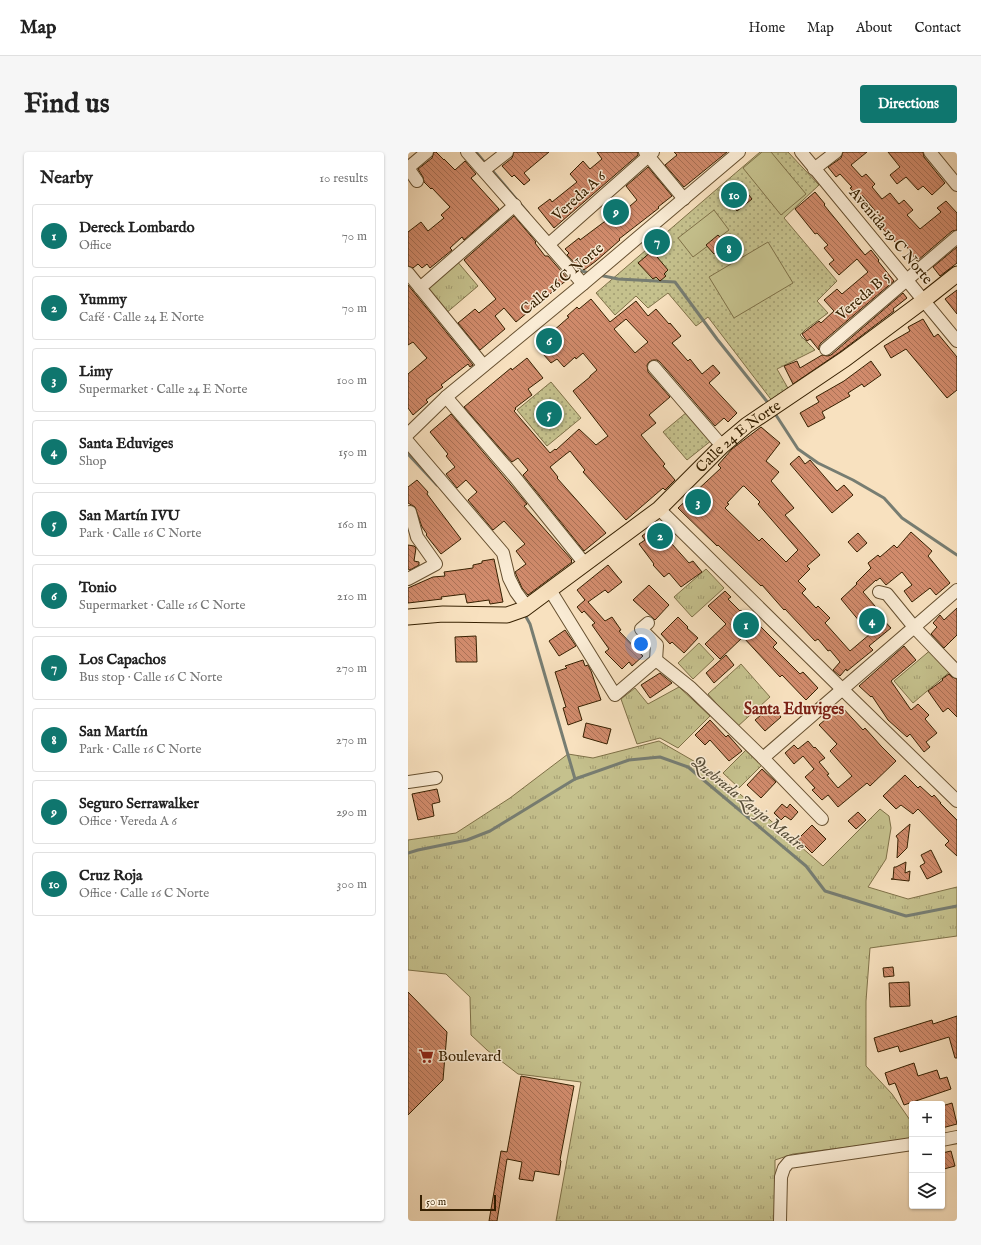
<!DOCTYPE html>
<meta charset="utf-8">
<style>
:root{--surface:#fff;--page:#f6f6f6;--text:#222;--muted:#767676;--line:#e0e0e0;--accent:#0f766e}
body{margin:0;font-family:"IM FELL English",serif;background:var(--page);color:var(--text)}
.controls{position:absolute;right:12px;bottom:12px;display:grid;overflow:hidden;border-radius:4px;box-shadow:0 1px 3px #0004}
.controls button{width:36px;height:36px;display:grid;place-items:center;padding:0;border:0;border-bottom:1px solid var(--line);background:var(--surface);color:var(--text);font:20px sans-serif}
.scale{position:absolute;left:12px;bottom:10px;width:76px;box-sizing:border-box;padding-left:4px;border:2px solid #362001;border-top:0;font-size:11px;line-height:14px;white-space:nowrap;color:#362001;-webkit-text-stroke:3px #faecd5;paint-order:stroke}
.you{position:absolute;left:233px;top:492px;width:14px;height:14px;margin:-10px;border:3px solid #fff;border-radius:50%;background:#1a73e8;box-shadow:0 0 0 6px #1a73e833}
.badge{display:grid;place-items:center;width:26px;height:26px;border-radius:50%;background:var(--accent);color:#fff;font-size:13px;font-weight:700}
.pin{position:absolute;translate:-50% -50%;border:2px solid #fff;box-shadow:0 1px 4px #0006}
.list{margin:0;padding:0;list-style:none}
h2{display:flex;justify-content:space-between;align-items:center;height:52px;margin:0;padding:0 16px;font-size:17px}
h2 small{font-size:13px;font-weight:400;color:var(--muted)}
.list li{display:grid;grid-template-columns:26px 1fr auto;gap:12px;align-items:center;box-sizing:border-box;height:64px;margin:0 8px 8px;padding:0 8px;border:1px solid var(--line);border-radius:4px}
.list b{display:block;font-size:15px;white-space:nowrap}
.list p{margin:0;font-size:13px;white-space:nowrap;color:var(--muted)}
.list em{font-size:13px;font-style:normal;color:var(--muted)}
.icon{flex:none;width:22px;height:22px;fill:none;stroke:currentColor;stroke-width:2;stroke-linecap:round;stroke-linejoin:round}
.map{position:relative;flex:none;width:549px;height:1069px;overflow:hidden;border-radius:4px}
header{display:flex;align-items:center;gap:24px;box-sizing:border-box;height:56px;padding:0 20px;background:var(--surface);border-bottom:1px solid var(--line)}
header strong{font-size:19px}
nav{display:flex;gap:22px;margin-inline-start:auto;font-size:14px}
.intro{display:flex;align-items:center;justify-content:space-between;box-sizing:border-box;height:96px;padding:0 24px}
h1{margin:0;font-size:28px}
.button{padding:10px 18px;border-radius:4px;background:var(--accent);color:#fff;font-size:14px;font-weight:700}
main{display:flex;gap:24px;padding:0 24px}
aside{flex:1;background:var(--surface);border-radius:4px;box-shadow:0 1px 3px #0004}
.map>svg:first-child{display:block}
.grass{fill:url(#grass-tufts);stroke:#7e7047}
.park{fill:url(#park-dots);stroke:#7e7047}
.pitch{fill:#c5c18d;stroke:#7e7047}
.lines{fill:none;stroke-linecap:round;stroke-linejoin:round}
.stream{stroke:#777d72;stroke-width:3}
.building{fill:url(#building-back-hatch);stroke:#362001;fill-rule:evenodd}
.minor-casing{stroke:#665030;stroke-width:14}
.major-casing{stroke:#362001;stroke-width:17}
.minor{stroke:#faecd5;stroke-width:12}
.major{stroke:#f8e1bf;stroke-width:15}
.labels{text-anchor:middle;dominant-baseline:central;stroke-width:3;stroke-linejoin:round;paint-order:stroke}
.street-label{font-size:15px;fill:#362001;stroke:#faecd5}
.poi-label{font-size:15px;fill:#362001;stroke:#faecd5;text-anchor:start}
.neighbourhood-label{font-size:16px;font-weight:bold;fill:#7a1f14;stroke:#faecd5}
.water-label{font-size:16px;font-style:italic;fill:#574e39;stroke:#faecd5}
</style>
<header>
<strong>Map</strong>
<nav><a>Home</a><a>Map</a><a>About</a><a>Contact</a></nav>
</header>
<div class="intro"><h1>Find us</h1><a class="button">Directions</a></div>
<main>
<aside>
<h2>Nearby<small>10 results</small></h2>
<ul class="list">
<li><span class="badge">1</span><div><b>Dereck Lombardo</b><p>Office</p></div><em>70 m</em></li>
<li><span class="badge">2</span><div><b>Yummy</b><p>Café · Calle 24 E Norte</p></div><em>70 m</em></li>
<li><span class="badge">3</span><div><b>Limy</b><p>Supermarket · Calle 24 E Norte</p></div><em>100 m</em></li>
<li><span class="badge">4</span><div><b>Santa Eduviges</b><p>Shop</p></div><em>150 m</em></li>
<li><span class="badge">5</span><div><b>San Martín IVU</b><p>Park · Calle 16 C Norte</p></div><em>160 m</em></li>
<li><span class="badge">6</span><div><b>Tonio</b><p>Supermarket · Calle 16 C Norte</p></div><em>210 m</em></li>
<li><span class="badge">7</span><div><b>Los Capachos</b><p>Bus stop · Calle 16 C Norte</p></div><em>270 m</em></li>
<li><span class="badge">8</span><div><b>San Martín</b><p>Park · Calle 16 C Norte</p></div><em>270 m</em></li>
<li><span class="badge">9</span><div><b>Seguro Serrawalker</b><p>Office · Vereda A 6</p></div><em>290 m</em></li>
<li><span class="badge">10</span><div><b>Cruz Roja</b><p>Office · Calle 16 C Norte</p></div><em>300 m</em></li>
</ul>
</aside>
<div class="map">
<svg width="549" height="1069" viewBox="0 0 549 1069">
<defs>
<pattern id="grass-tufts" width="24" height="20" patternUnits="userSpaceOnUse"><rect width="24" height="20" fill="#c5c18d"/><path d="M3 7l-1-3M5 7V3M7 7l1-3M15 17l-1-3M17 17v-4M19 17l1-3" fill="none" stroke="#a19c71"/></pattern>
<pattern id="park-dots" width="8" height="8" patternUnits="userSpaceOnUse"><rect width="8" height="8" fill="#c5c18d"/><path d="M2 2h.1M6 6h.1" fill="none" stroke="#a19c71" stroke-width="1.8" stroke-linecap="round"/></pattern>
<pattern id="building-back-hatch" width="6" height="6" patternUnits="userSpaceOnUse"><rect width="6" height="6" fill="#d18b6c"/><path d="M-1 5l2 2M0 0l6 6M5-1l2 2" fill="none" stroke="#aa7156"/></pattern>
</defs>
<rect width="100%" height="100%" fill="#f8e1bf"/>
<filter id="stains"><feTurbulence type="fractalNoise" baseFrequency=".005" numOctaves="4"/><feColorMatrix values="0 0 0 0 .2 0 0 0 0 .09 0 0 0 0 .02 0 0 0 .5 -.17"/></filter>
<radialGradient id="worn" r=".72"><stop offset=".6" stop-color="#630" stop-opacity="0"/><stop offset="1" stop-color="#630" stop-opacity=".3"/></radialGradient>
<g class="grass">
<path d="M 48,108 L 70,134 L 37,162 L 15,136 Z"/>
<path d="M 298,417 L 316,436 L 284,465 L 266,445 Z"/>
<path d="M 291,491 L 306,507 L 285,527 L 270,511 Z"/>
<path d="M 525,496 L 544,518 L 505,551 L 486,529 Z"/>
<path d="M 333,512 L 362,545 L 329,575 L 300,542 Z"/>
<path d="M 271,535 L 302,564 L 270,596 L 252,586 L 229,592 L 213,547 L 227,536 L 240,552 Z"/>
<path d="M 251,589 L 310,623 L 415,714 L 472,657 L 481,664 L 483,676 L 478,707 L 460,735 L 500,747 L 549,735 L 549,784 L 462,796 L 458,849 L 458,914 L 484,942 L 504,971 L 504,987 L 385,1002 L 367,1008 L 367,1069 L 148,1069 L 173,930 L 110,922 L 79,898 L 63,883 L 62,845 L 38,822 L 0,818 L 0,688 L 48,681 L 102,646 L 160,602 L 185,606 Z"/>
<path d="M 339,597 L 354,613 L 331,636 L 315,621 Z"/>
</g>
<g class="park">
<path d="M 352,0 L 380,0 L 411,33 L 376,66 L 429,129 L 409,149 L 420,161 L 397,178 L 392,183 L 407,198 L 369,217 L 381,238 L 365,250 L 300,165 L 288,174 L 260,141 L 240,156 L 228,144 L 207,163 L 188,141 Z"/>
<path d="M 143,230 L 173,266 L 139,294 L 109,258 Z"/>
<path d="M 279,260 L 304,288 L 279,308 L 255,280 Z"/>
</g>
<g class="pitch">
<path d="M 354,0 L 363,0 L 398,42 L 373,63 L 335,16 Z"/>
<path d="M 306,58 L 321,78 L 285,105 L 270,86 Z"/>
<path d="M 360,90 L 385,131 L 326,166 L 301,125 Z"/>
</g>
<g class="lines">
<g class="stream">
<path d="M 68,0 L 78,12"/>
<path d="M 82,16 L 120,61"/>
<path d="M 170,118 L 181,121"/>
<path d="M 191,123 L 210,127 L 267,130 L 309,187 L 361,252"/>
<path d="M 366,260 L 390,297 L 410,311 L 445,328 L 476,346 L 494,366 L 549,403"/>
<path d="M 0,302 L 29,333"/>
<path d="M 117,463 L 122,472 L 167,627"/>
<path d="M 0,701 L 10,698 L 59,688 L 82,679 L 167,627 L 221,608 L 252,605 L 280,615 L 398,714 L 417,739 L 498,764 L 549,754"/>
</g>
</g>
<g class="building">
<path d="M 26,0 L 28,0 L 36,8 L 36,7 L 47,18 L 57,9 L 68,22 L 63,26 L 91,57 L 56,88 L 54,85 L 42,96 L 44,98 L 22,116 L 19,112 L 14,116 L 10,112 L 5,116 L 0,114 L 0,80 L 13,70 L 20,79 L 36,66 L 33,63 L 42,55 L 24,36 L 23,37 L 16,30 L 15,25 L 10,17 L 24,6 Z"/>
<path d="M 106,0 L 141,0 L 116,21 L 122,28 L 116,33 L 106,23 L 104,25 L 94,14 L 104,6 Z"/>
<path d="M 189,0 L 230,0 L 230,3 L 146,76 L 130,56 L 142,47 L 144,50 L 169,30 L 162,22 L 175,9 L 182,17 L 194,7 Z"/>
<path d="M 266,0 L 319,0 L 276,35 L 257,13 L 269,3 Z"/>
<path d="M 435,0 L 459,0 L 443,13 L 454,25 L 458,22 L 467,32 L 464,35 L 474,47 L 482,41 L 491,52 L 496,48 L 505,58 L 499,63 L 512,77 L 533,60 L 529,56 L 538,49 L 549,61 L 549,78 L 544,79 L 509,109 L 494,88 L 489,92 L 472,74 L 473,73 L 471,70 L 474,67 L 454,43 L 451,46 L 442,36 L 444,35 L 432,22 L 428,25 L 420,15 L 433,6 Z"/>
<path d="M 480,0 L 515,0 L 516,5 L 537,31 L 524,43 L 515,34 L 510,38 L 498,25 L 489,32 L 482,23 L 492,15 Z"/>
<path d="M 240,15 L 264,44 L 250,55 L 251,56 L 211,87 L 212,88 L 188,109 L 176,118 L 174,115 L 172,117 L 159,103 L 161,101 L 157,97 L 171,86 L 172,88 L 200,67 L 194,59 L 206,49 L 215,60 L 229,48 L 218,34 Z"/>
<path d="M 323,29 L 326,34 L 331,30 L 344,47 L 329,59 L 312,38 Z"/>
<path d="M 407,40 L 417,52 L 416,53 L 457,103 L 463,98 L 471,108 L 470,109 L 486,129 L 413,191 L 411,194 L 411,198 L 402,187 L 399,189 L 394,182 L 411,169 L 413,171 L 426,159 L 416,148 L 429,137 L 434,142 L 460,120 L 449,107 L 431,123 L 421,112 L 426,108 L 416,96 L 420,93 L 409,81 L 407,82 L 387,57 Z"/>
<path d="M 106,64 L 128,90 L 127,91 L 137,104 L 140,104 L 160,127 L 108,170 L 96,156 L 87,164 L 97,177 L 72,198 L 50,171 L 67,157 L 71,161 L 88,147 L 56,108 Z"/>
<path d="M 252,83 L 257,90 L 248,97 L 243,91 Z"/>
<path d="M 310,83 L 318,92 L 306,102 L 298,93 Z"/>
<path d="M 549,95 L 549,111 L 532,124 L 525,115 Z"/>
<path d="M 244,99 L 260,118 L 256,122 L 258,124 L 252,129 L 248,125 L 245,127 L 230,111 Z"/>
<path d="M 0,133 L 65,213 L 62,215 L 60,212 L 33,233 L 35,235 L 18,248 L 20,250 L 5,263 L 0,256 L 0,222 L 19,206 L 5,190 L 0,193 Z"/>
<path d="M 549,138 L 549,162 L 537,147 Z"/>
<path d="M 495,141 L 499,146 L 485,157 L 486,159 L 432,200 L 385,232 L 376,214 L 389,209 L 392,216 L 414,203 L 419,204 L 423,203 Z"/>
<path d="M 183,147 L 202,170 L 228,149 L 240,164 L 248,157 L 261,172 L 262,171 L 273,184 L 264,191 L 280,209 L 282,207 L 294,222 L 305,213 L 312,221 L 301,231 L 329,261 L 320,270 L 316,266 L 307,274 L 252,210 L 249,208 L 245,208 L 241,210 L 239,213 L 240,220 L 262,245 L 241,263 L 248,271 L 233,283 L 257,312 L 255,314 L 267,328 L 257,338 L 255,336 L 218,368 L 175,320 L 177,318 L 162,299 L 158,302 L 142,315 L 150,325 L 149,326 L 198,381 L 176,399 L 115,323 L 120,318 L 110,306 L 104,310 L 56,255 L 103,216 L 104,218 L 119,206 L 135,226 L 120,237 L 124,243 L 107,256 L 108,257 L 106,259 L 142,301 L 147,297 L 148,298 L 171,277 L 188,293 L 200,284 L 165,239 L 182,225 L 182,224 L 189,218 L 175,201 L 168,207 L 167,205 L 156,215 L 149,207 L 143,211 L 128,194 L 161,165 L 159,164 L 169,155 L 171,157 ZM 218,167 L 240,190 L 227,201 L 206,177 Z"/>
<path d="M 515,167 L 526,185 L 530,182 L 549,205 L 549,238 L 539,246 L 498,197 L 483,206 L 476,194 L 502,179 L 500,175 Z"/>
<path d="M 463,209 L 473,223 L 456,235 L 454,232 L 440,241 L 442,244 L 414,260 L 417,266 L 400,275 L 392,261 L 411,250 L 408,245 L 436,229 Z"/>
<path d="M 43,262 L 119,352 L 116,354 L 164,408 L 163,409 L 164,410 L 120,443 L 114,436 L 107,420 L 118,412 L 108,399 L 117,392 L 96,369 L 85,378 L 60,348 L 69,340 L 58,328 L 49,336 L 38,322 L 47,315 L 38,304 L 40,302 L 22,280 Z"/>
<path d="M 353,275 L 372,291 L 358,309 L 371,320 L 363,329 L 386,356 L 377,363 L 412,403 L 399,414 L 402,417 L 390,429 L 398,437 L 394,441 L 408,456 L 410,454 L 422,466 L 417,471 L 442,499 L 462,482 L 433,447 L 449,432 L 448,431 L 463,416 L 460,411 L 470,403 L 472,405 L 486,393 L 489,396 L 503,380 L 524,399 L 520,404 L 542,431 L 528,443 L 522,436 L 504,450 L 496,439 L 504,433 L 494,420 L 478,433 L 472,426 L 468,429 L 468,428 L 455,440 L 473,461 L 471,463 L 483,476 L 461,494 L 465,498 L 439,519 L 438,517 L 432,524 L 425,518 L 432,510 L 422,498 L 420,499 L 410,487 L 407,489 L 377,457 L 376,458 L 354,433 L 353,434 L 310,393 L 309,394 L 270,356 L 313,316 L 310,313 L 324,297 ZM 335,334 L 336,334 L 352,350 L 350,352 L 390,398 L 378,410 L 354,386 L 351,389 L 317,356 L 321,352 L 319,351 Z"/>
<path d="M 391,304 L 397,312 L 402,308 L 429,339 L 436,333 L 445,343 L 424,361 L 382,312 Z"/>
<path d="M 9,328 L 20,340 L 19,342 L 53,387 L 33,402 L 18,383 L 19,382 L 14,375 L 7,355 L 0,351 L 0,335 Z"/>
<path d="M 252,376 L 264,392 L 281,411 L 285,409 L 294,420 L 273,435 L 261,421 L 256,425 L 245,413 L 246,412 L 231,392 L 237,388 L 234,384 L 243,377 L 245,380 Z"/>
<path d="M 450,381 L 459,391 L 449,400 L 440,390 Z"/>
<path d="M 0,393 L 6,394 L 8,396 L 6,409 L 11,410 L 11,413 L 2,418 L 0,417 Z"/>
<path d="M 86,407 L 95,450 L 82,452 L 81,448 L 59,451 L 57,442 L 33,445 L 34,447 L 0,451 L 0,436 L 25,425 L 37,424 L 36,420 L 65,416 L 65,413 L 74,411 L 74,409 Z"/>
<path d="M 200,413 L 214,430 L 200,441 L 197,438 L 180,450 L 197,469 L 204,465 L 213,478 L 211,479 L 235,504 L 224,514 L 221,510 L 214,517 L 197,500 L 201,497 L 184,473 L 187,471 L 176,459 L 174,461 L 169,455 L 177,448 L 169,438 Z"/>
<path d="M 241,433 L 261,453 L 247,468 L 225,448 Z"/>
<path d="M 317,439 L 323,445 L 320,447 L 332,459 L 333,458 L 349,475 L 351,473 L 369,491 L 365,495 L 392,522 L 395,520 L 410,536 L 398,548 L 374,523 L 372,525 L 335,485 L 312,507 L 297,492 L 318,472 L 300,454 Z"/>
<path d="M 549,456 L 549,483 L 536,496 L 523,482 L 529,475 L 525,471 L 532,463 L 536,468 Z"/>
<path d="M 270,465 L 280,475 L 279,476 L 290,486 L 276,501 L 264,490 L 262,492 L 253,482 Z"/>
<path d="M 157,478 L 168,494 L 151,504 L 141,489 Z"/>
<path d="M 68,484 L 69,510 L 48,510 L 47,485 Z"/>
<path d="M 496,494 L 508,508 L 483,529 L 503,558 L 510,552 L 521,563 L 517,567 L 529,581 L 518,590 L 522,595 L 516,600 L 502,582 L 499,585 L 480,568 L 464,544 L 463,545 L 451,534 Z"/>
<path d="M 318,503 L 326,513 L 306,531 L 298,521 Z"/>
<path d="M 175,508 L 177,514 L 180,513 L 183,519 L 193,548 L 170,555 L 174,568 L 160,573 L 155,556 L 158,555 L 147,520 L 159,516 L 157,514 Z"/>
<path d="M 252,521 L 264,531 L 242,546 L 233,533 Z"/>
<path d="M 541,522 L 544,525 L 549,527 L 549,565 L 540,556 L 535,560 L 520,539 L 535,528 L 534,527 Z"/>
<path d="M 364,554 L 373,565 L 357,579 L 347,568 Z"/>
<path d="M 433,554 L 455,578 L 457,576 L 473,594 L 488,609 L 462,634 L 459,631 L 430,655 L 420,643 L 414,648 L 404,638 L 407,636 L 397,625 L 406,617 L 395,604 L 386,612 L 377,601 L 386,593 L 390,597 L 400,589 L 406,596 L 407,595 L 417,606 L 411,610 L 421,622 L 419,623 L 430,636 L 444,624 L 422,599 L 429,592 L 411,573 Z"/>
<path d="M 302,568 L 318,585 L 320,583 L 334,599 L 321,609 L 302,588 L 297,593 L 287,583 Z"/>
<path d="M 178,571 L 203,577 L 199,592 L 175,585 Z"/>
<path d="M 354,617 L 368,630 L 353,646 L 339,633 Z"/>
<path d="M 497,623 L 510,636 L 512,634 L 524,645 L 526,643 L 533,651 L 532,651 L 549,668 L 549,704 L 537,693 L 541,689 L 510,657 L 505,662 L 493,653 L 488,657 L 475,644 Z"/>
<path d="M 29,637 L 32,650 L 24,652 L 26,664 L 10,668 L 4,642 Z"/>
<path d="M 374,652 L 379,656 L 382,652 L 390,660 L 383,668 L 377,664 L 373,668 L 366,661 Z"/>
<path d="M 450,660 L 458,668 L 448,677 L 440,669 Z"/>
<path d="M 502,672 L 499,696 L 489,706 L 490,687 L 488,684 Z"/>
<path d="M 404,673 L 418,687 L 404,701 L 390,687 Z"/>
<path d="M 523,698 L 534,720 L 519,727 L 512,714 L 517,711 L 513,703 Z"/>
<path d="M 498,710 L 497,721 L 502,719 L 501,729 L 483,727 L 485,727 L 486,715 L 488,715 Z"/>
<path d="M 485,815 L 486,824 L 476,825 L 475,816 Z"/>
<path d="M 501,830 L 502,854 L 482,855 L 481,831 Z"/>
<path d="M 0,840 L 39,880 L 35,928 L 0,963 Z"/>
<path d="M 549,864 L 549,906 L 547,906 L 541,885 L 492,900 L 490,894 L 470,900 L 466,886 L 524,868 L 525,872 Z"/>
<path d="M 506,911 L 510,924 L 529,918 L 532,927 L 539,925 L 543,937 L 496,953 L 487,931 L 481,933 L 477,921 Z"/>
<path d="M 113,924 L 166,934 L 152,1008 L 153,1009 L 151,1023 L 127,1019 L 125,1029 L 111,1027 L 114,1010 L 99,1007 L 89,1069 L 81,1069 L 93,999 L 99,1000 Z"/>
<path d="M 544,951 L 549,972 L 534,976 L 534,954 Z"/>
<path d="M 543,999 L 547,1014 L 536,1017 L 534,1010 L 534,1001 Z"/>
</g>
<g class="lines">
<g class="minor-casing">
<g id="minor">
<path d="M 59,0 L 175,132"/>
<path d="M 237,0 L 276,47"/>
<path d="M 393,0 L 549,189"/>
<path d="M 522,0 L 549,33"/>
<path d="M 406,17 L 428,0"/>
<path d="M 76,18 L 99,0"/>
<path d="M 9,29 L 0,16 L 19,0"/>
<path d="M 141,92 L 245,0"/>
<path d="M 0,121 L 75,213"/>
<path d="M 12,136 L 107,53"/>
<path d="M 418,197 L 549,85"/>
<path d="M 246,215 L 314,294"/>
<path d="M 38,245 L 106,324 L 177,412"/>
<path d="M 0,282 L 38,245 L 175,132 L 331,0"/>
<path d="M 0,290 L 95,401 L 101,426 L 108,440 L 119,455"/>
<path d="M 251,357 L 434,537 L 549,649"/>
<path d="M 0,427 L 28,412 L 9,385 L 2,360"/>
<path d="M 142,438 L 207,543 L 248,508 L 283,536 L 355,606 L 414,667"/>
<path d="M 471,440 L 479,442 L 506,475 L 549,520"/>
<path d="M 240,471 L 233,477 L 249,493 L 248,508"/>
<path d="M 355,606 L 549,438"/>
<path d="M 0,630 L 28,626"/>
<path d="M 534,988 L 549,985"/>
<path d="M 372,1069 L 373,1025 L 376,1016 L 381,1010 L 504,992"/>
</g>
</g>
<g class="major-casing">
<g id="major">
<path id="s1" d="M 0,465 L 35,462 L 99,463 L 116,457 L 251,357 L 314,294 L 339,273 L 437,207 L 515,149 L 549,122"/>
</g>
</g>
<use href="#minor" class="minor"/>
<use href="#major" class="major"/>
</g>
<defs>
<g id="supermarket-bare" transform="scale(1.2)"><path d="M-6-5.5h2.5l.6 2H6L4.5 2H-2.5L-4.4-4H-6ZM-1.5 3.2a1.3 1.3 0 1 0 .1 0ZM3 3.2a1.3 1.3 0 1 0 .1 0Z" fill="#8f2418" stroke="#faecd5" stroke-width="2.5" paint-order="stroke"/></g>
</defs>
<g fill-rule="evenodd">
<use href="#supermarket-bare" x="18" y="904"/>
</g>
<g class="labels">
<g class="street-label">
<text transform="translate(171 44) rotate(-42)">Vereda A 6</text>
<text transform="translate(483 84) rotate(50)">Avenida 19 C Norte</text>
<text transform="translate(154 127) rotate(-40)">Calle 16 C Norte</text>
<text transform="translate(455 144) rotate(-41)">Vereda B 5</text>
<text stroke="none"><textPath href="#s1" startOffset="393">Calle 24 E Norte</textPath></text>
</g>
<g class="poi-label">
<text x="30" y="904">Boulevard</text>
</g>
<g class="neighbourhood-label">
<text x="386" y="558">Santa Eduviges</text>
</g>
<g class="water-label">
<text transform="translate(340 652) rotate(39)">Quebrada Zanja Madre</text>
</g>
</g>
<rect width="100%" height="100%" filter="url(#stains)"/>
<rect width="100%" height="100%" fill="url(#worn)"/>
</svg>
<div class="controls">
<button>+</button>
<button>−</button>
<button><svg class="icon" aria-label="layers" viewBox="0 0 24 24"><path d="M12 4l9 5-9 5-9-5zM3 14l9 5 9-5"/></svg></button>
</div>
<div class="scale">50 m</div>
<div class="you"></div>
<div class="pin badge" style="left:338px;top:473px">1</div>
<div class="pin badge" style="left:252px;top:384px">2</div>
<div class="pin badge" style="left:290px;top:350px">3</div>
<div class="pin badge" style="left:464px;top:469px">4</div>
<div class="pin badge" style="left:141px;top:262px">5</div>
<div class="pin badge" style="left:141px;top:189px">6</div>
<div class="pin badge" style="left:249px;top:90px">7</div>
<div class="pin badge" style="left:321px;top:97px">8</div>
<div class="pin badge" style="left:208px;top:60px">9</div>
<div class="pin badge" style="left:326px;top:43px">10</div>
</div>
</main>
